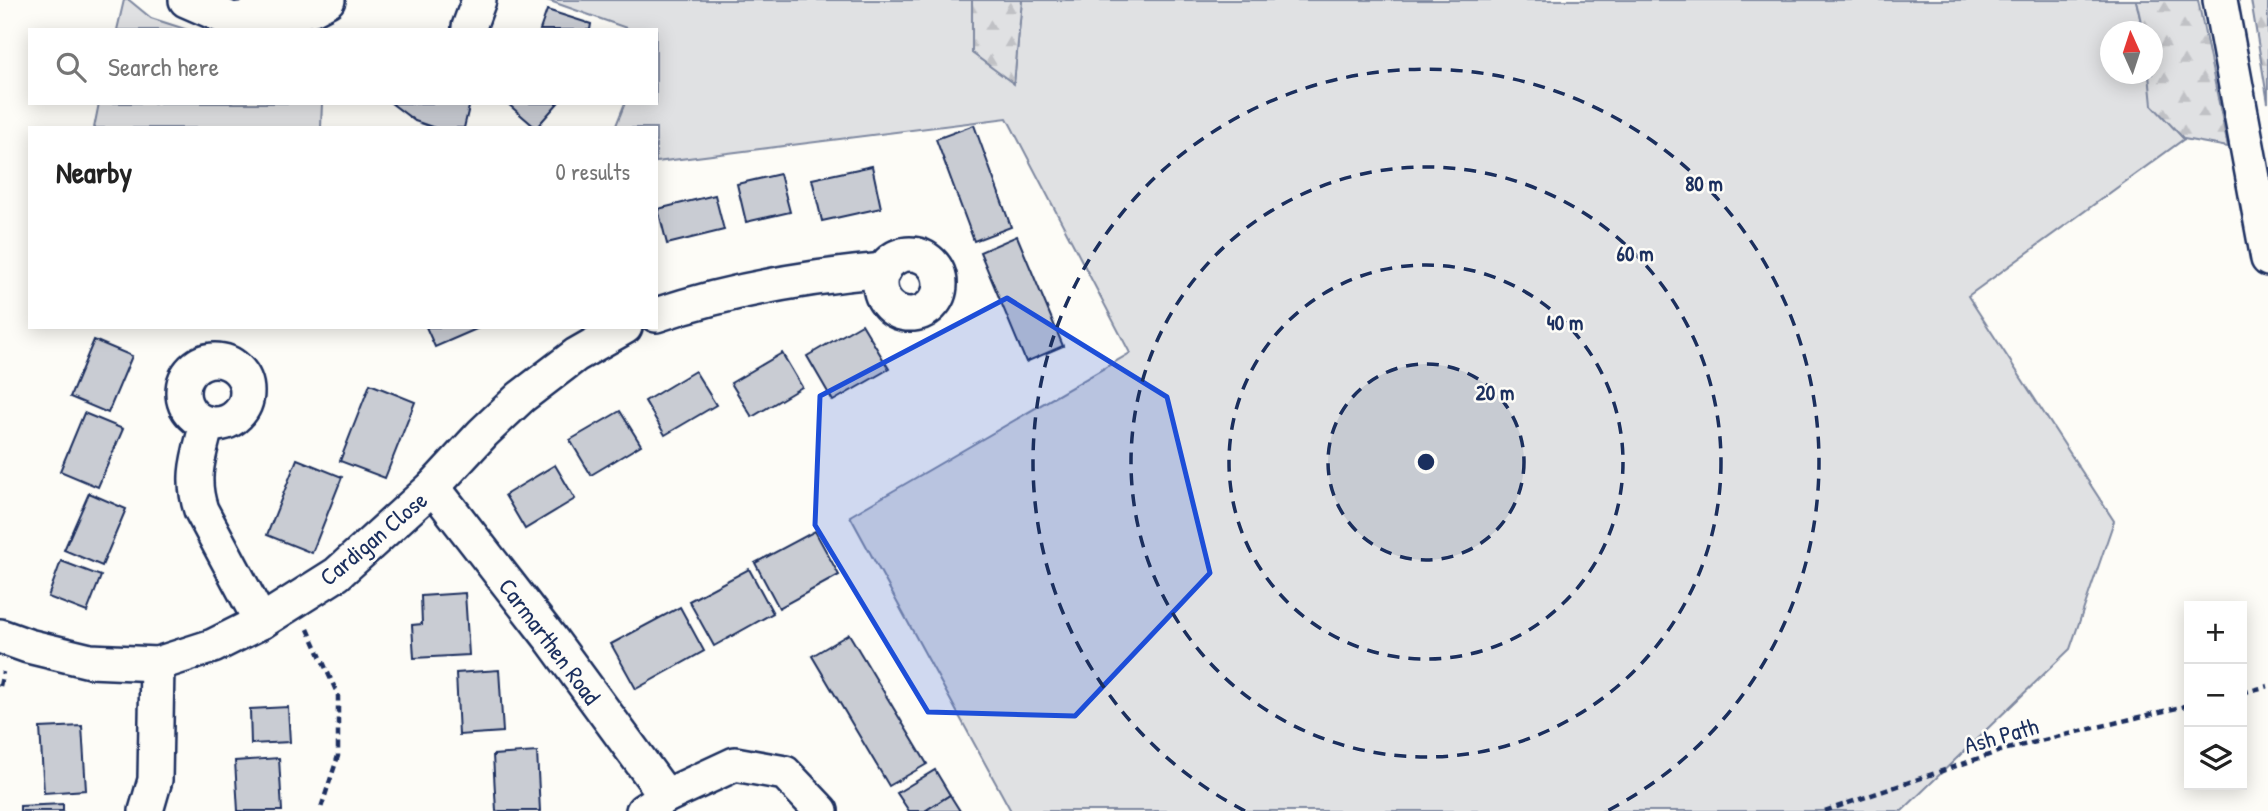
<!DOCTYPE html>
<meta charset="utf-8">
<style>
:root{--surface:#fff;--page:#f6f6f6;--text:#222;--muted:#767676;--line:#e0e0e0}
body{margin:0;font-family:"Patrick Hand",sans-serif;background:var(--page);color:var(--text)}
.controls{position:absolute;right:21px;bottom:21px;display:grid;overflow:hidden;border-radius:0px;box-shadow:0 4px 18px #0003}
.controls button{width:63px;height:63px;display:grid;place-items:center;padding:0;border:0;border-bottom:2px solid var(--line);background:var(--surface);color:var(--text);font:35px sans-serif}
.compass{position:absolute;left:2100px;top:21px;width:63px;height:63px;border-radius:50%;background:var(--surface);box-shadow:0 4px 18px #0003;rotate:357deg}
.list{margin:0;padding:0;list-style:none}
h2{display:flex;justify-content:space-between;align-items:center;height:91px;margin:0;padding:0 28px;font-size:30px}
h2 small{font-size:23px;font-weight:400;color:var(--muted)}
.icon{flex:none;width:38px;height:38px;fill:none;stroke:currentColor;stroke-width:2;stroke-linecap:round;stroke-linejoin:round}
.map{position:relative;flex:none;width:2268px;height:811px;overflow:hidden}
.search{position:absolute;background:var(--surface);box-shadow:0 4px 18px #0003;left:28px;top:28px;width:630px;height:77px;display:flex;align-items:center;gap:18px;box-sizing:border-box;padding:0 24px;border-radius:0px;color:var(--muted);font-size:26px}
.panel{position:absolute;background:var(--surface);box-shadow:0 4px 18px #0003;left:28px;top:126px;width:630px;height:203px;border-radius:0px}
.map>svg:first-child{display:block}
.green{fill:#e0e1e3;stroke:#7e88a0;stroke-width:2}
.forest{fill:url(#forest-firs);stroke:#7e88a0;stroke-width:2}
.building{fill:#c9ccd3;stroke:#1b2f5e;stroke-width:2}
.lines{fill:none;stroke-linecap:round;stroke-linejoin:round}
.minor-casing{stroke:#1b2f5e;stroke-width:38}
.path{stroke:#1b2f5e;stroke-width:4.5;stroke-dasharray:7 5;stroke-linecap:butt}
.minor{stroke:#fdfcf7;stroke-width:33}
.marked{fill:#1d4ed8;fill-opacity:0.2;stroke:#1d4ed8;stroke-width:5;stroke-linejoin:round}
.ring{fill:none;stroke:#1b2f5e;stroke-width:3.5;stroke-dasharray:12 9}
.labels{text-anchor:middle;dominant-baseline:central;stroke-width:5;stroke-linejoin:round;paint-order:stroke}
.street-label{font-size:24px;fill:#1b2f5e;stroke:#fdfcf7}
.centre{fill:#1b2f5e;stroke:#fdfcf7;stroke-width:3.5}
.ring-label{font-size:21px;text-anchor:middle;font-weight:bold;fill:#1b2f5e;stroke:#fdfcf7;stroke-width:5;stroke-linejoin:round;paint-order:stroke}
</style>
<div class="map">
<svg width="2268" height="811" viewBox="0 0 2268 811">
<defs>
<pattern id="forest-firs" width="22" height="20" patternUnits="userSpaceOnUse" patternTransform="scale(1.75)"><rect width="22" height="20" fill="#e0e1e3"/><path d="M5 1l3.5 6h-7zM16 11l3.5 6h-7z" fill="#c0c1c5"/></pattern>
</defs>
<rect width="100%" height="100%" fill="#fdfcf7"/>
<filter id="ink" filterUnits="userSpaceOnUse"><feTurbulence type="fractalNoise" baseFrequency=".0143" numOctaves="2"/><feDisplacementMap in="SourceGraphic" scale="14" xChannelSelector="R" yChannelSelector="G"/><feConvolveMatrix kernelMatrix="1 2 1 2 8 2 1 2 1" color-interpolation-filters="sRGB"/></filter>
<g filter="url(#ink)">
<g class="green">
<path d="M 124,0 L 129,0 L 151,18 L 188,30 L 117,30 Z"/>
<path d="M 547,0 L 972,0 L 972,53 L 1014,83 L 1022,0 L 2136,0 L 2143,31 L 2110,32 L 2110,74 L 2149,74 L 2153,105 L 2184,139 L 1968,296 L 2114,521 L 2070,649 L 1902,811 L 1011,811 L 850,516 L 1130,353 L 1007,118 L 656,162 L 656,128 L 615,128 L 625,103 L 656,103 L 656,30 L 632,30 Z"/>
<path d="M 99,103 L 322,103 L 321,128 L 94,128 Z"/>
</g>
<g class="forest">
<path d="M 972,0 L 1022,0 L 1014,84 L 972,53 Z"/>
<path d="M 2136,0 L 2198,0 L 2228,147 L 2184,139 L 2152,105 L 2149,74 L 2152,74 L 2152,32 L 2143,31 Z"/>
<path d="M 2251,0 L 2268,0 L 2268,103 Z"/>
</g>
<g class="building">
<path d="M 547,10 L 591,24 L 590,30 L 540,30 Z"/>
<path d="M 391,103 L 470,103 L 464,128 L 435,128 L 415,121 Z"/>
<path d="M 507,103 L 558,103 L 536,128 Z"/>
<path d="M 974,125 L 1011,227 L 974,241 L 936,139 Z"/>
<path d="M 872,166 L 881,208 L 822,221 L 812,179 Z"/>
<path d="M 780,174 L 790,212 L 746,222 L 737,184 Z"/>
<path d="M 715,195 L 724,230 L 667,244 L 658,209 Z"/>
<path d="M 1017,236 L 1063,346 L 1026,362 L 980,252 Z"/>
<path d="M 862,324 L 889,369 L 833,401 L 807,356 Z"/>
<path d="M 426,327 L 481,327 L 435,347 Z"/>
<path d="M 94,340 L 132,356 L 108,413 L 70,397 Z"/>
<path d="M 782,353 L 802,387 L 752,417 L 731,383 Z"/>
<path d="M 695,371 L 716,405 L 665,435 L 645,401 Z"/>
<path d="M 370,384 L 415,402 L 385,478 L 340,461 Z"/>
<path d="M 620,411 L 641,445 L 591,475 L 570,440 Z"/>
<path d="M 84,413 L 123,429 L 98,487 L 60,471 Z"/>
<path d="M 297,459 L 342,477 L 312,553 L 267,535 Z"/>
<path d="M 555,465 L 575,499 L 525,529 L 505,495 Z"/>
<path d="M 89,493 L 126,509 L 102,566 L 64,550 Z"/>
<path d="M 815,531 L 839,575 L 779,608 L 755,563 Z"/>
<path d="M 61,561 L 101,576 L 87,612 L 48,597 Z"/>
<path d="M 749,569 L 773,613 L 714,646 L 689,601 Z"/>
<path d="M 465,593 L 469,655 L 414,658 L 412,625 L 422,624 L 421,596 Z"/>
<path d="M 680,607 L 704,651 L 636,689 L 611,644 Z"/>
<path d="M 849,634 L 927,764 L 889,786 L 812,656 Z"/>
<path d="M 499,670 L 503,732 L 459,735 L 456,673 Z"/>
<path d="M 288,707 L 290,742 L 251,744 L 250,709 Z"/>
<path d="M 82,726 L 86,790 L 44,793 L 40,728 Z"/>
<path d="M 537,752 L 540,811 L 496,811 L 493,755 Z"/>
<path d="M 279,758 L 282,811 L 238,811 L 235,761 Z"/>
<path d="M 935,770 L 950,795 L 925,811 L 909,811 L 897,793 Z"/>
<path d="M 950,795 L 960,811 L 925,811 Z"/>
<path d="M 63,804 L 63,811 L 20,811 L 20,806 Z"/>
</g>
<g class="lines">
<g class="minor-casing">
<g id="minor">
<path d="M 186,0 L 232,20 L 311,9 L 328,0"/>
<path d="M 2220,0 L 2268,259"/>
<path d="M 469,27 L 479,0"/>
<circle cx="910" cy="284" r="30"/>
<path d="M 656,315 C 730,290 807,277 884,270"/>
<circle cx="215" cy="392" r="32"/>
<path d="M 207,423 C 199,456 190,477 201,510 L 261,622"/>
<path d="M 433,487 L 551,639 L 666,796"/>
<path d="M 0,636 L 28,646 L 90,661 L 157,664 L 213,646 L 261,622 L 337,574 L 433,487 L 483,433 L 521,397 L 576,355 L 625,327"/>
<path d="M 146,811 L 155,780 L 157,664"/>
<path d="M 643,811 L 666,796 L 735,764 L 785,773 L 821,811"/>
</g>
</g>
<g class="path">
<path d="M 308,629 L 338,695 L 338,756 L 320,811"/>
<path d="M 0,686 L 3,672"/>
<path d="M 2242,693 L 2268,686"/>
<path d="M 1825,811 L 2003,750 L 2189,705"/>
</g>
<use href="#minor" class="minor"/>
</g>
</g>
<path class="marked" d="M 1007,298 L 1167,397 L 1210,573 L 1075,716 L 928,712 L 815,525 L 820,396 Z"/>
<circle cx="1426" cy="462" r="98" fill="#1b2f5e" fill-opacity=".12"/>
<g class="ring">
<circle cx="1426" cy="462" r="98"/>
<circle cx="1426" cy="462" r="197"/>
<circle cx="1426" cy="462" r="295"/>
<path d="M1245 811A393 393 0 1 1 1607 811"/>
</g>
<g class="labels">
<g class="street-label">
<text transform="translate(373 538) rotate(-40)">Cardigan Close</text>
<text transform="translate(550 641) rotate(53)">Carmarthen Road</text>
<text transform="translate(2001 735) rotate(-16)">Ash Path</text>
</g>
</g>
<circle cx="1426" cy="462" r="10" class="centre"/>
<g class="ring-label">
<text x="1704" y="191">80 m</text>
<text x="1635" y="261">60 m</text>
<text x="1565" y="330">40 m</text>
<text x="1495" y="400">20 m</text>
</g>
</svg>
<div class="controls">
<button>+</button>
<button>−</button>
<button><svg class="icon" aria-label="layers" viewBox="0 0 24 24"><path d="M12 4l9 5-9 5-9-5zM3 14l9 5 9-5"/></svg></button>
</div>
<svg class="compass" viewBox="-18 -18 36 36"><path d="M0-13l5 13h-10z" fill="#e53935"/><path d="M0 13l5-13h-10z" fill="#767676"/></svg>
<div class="search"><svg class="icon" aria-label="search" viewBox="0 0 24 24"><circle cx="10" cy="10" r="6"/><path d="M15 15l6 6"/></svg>Search here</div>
<section class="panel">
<h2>Nearby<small>0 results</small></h2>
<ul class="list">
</ul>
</section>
</div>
